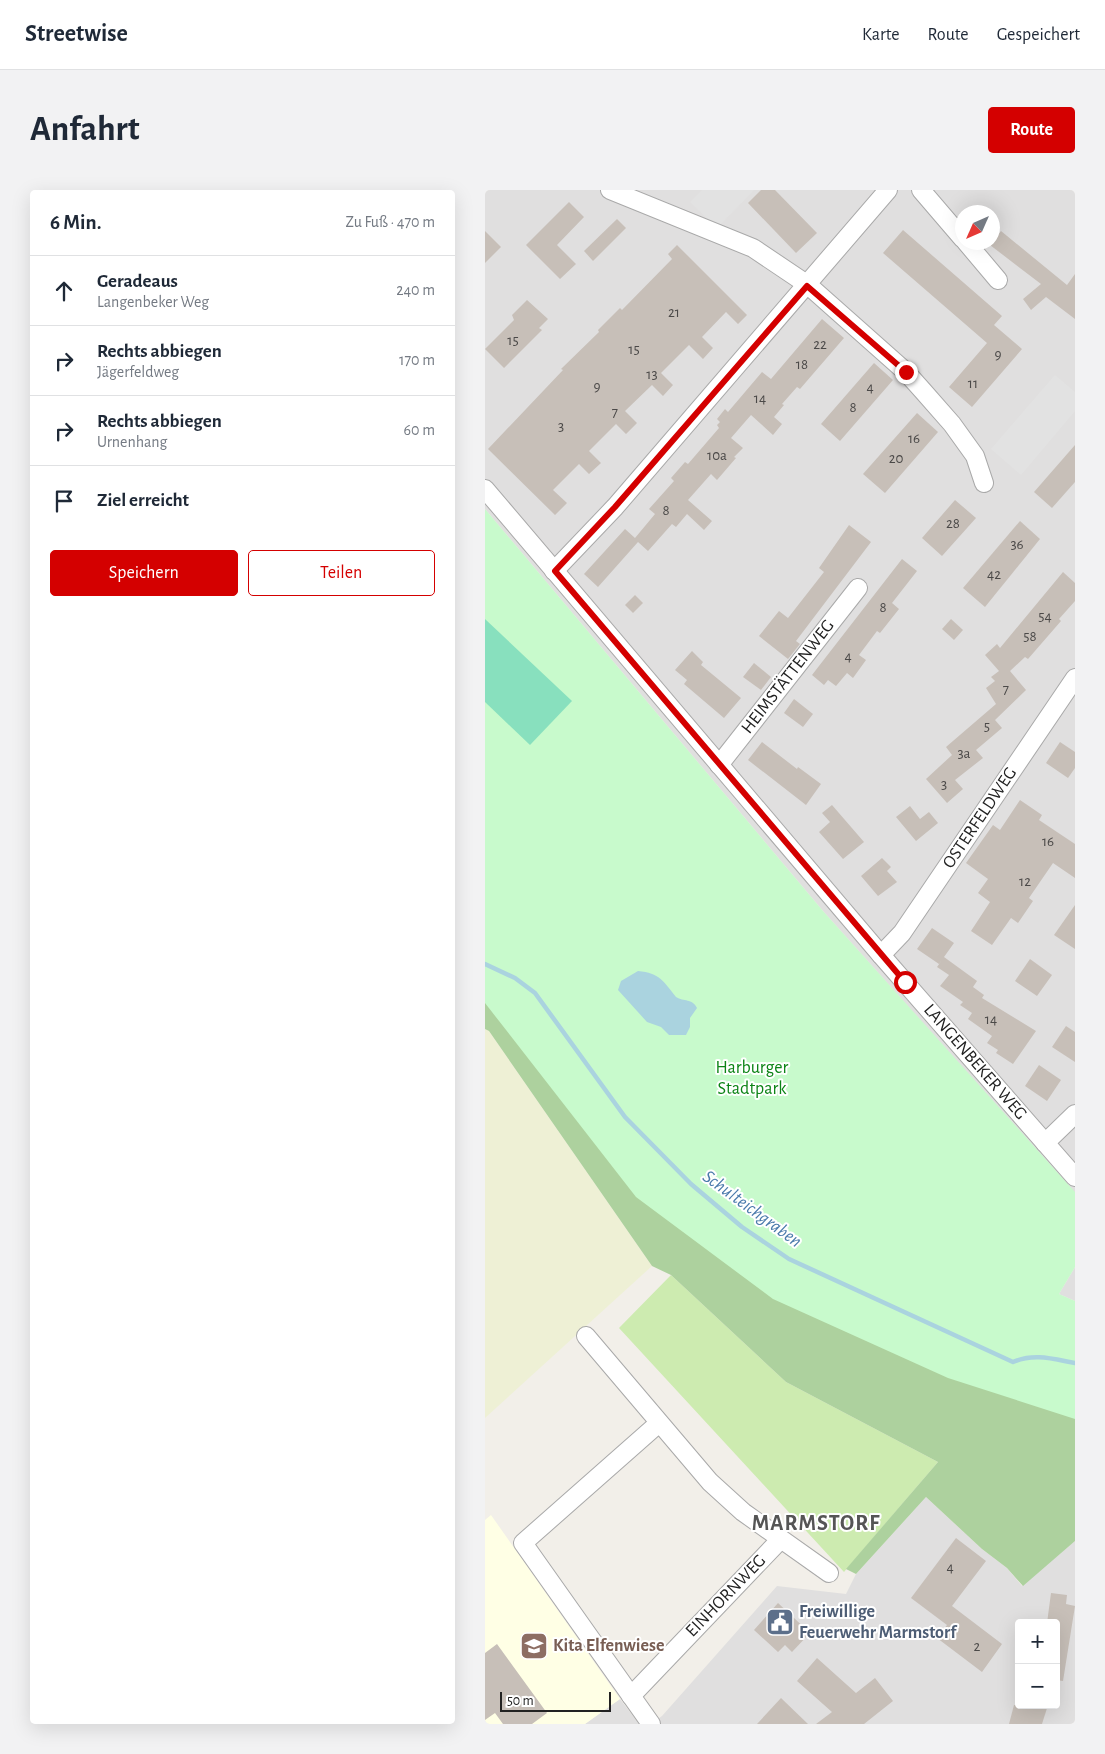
<!DOCTYPE html>
<html lang="de">
<meta charset="utf-8">
<style>
:root{--surface:#fff;--page:#f2f2f3;--text:#1f2937;--muted:#747a83;--line:#e0e1e3;--accent:#d40000}
body{margin:0;font-family:"Alegreya Sans",sans-serif;background:var(--page);color:var(--text)}
.controls{position:absolute;right:15px;bottom:15px;display:grid;overflow:hidden;border-radius:5px;box-shadow:0 5px 20px #0002}
.controls button{width:45px;height:45px;display:grid;place-items:center;padding:0;border:0;border-bottom:1px solid var(--line);background:var(--surface);color:var(--text);font:25px sans-serif}
.compass{position:absolute;left:470px;top:15px;width:45px;height:45px;border-radius:50%;background:var(--surface);box-shadow:0 5px 20px #0002;rotate:225deg}
.scale{position:absolute;left:15px;bottom:12px;width:111px;box-sizing:border-box;padding-left:5px;border:2px solid #222;border-top:0;font-size:14px;line-height:18px;white-space:nowrap;color:#222;-webkit-text-stroke:4px #fff;paint-order:stroke}
.stop{position:absolute;width:15px;height:15px;margin:-11px;border:4px solid #d40000;border-radius:50%;background:#fff}
.stop.end{background:#d40000;border-color:#fff;box-shadow:0 1px 5px #0008}
.list{margin:0;padding:0;list-style:none}
h2{display:flex;justify-content:space-between;align-items:center;height:65px;margin:0;padding:0 20px;font-size:21px}
h2 small{font-size:16px;font-weight:400;color:var(--muted)}
.list li{display:grid;grid-template-columns:32px 1fr auto;gap:15px;align-items:center;box-sizing:border-box;height:70px;padding:0 20px;border-top:1px solid var(--line)}
.list b{display:block;font-size:19px;white-space:nowrap}
.list p{margin:0;font-size:16px;white-space:nowrap;color:var(--muted)}
.list em{font-size:16px;font-style:normal;color:var(--muted)}
.actions{display:flex;gap:10px;padding:15px 20px}
.actions a{flex:1;padding:11px 0;border:1px solid var(--accent);border-radius:5px;text-align:center;font-size:18px;color:var(--accent)}
.actions .main{background:var(--accent);color:#fff}
.icon{flex:none;width:28px;height:28px;fill:none;stroke:currentColor;stroke-width:2;stroke-linecap:round;stroke-linejoin:round}
.map{position:relative;flex:none;width:590px;height:1534px;overflow:hidden;border-radius:5px}
header{display:flex;align-items:center;gap:30px;box-sizing:border-box;height:70px;padding:0 25px;background:var(--surface);border-bottom:1px solid var(--line)}
header strong{font-size:24px}
nav{display:flex;gap:28px;margin-inline-start:auto;font-size:18px}
.intro{display:flex;align-items:center;justify-content:space-between;box-sizing:border-box;height:120px;padding:0 30px}
h1{margin:0;font-size:35px}
.button{padding:12px 22px;border-radius:5px;background:var(--accent);color:#fff;font-size:18px;font-weight:700}
main{display:flex;gap:30px;padding:0 30px}
aside{flex:1;background:var(--surface);border-radius:5px;box-shadow:0 5px 20px #0002}
.map>svg:first-child{display:block}
.residential{fill:#e0dfdf;fill-rule:evenodd}
.education{fill:#ffffe5}
.farmland{fill:#eef0d5}
.grass{fill:#cdebb0}
.forest{fill:#add19e}
.park{fill:#c8facc}
.pitch{fill:#88e0be}
.parking{fill:#e2e2e2}
.water{fill:#aad3df}
.lines{fill:none;stroke-linecap:round;stroke-linejoin:round}
.stream{stroke:#aad3df;stroke-width:4.5}
.building{fill:#c7bfb8}
.minor-casing{stroke:#a9a9a9;stroke-width:20}
.minor{stroke:#fff;stroke-width:18}
.route{stroke:#d40000;stroke-width:6}
.labels{text-anchor:middle;dominant-baseline:central;stroke-width:4;stroke-linejoin:round;paint-order:stroke}
.number-label{font-size:15px;fill:#4b4948}
.street-label{font-size:18px;fill:#222;stroke:#fff}
.park-label{font-size:18px;fill:#0c8416;stroke:#fff}
.service-label{font-size:18px;font-weight:bold;fill:#4e5e75;stroke:#fff;text-anchor:start}
.education-label{font-size:18px;font-weight:bold;fill:#785e54;stroke:#fff;text-anchor:start}
.water-label{font-size:19px;font-style:italic;fill:#4a7aab;stroke:#fff}
.district-label{font-size:22px;font-weight:bold;letter-spacing:1px;fill:#555;stroke:#fff}
</style>
<header>
<strong>Streetwise</strong>
<nav><a>Karte</a><a>Route</a><a>Gespeichert</a></nav>
</header>
<div class="intro"><h1>Anfahrt</h1><a class="button">Route</a></div>
<main>
<aside>
<h2>6 Min.<small>Zu Fuß · 470 m</small></h2>
<ul class="list">
<li><svg class="icon" aria-label="ahead" viewBox="0 0 24 24"><path d="M12 20V5M6 11l6-6 6 6"/></svg><div><b>Geradeaus</b><p>Langenbeker Weg</p></div><em>240 m</em></li>
<li><svg class="icon" aria-label="right" viewBox="0 0 24 24"><path d="M7 20v-9h11M14 6l5 5-5 5"/></svg><div><b>Rechts abbiegen</b><p>Jägerfeldweg</p></div><em>170 m</em></li>
<li><svg class="icon" aria-label="right" viewBox="0 0 24 24"><path d="M7 20v-9h11M14 6l5 5-5 5"/></svg><div><b>Rechts abbiegen</b><p>Urnenhang</p></div><em>60 m</em></li>
<li><svg class="icon" aria-label="arrive" viewBox="0 0 24 24"><path d="M6 21V4h12l-3 4 3 4H6"/></svg><div><b>Ziel erreicht</b></div></li>
</ul>
<div class="actions"><a class="main">Speichern</a><a>Teilen</a></div>
</aside>
<div class="map">
<svg width="590" height="1534" viewBox="0 0 590 1534">
<rect width="100%" height="100%" fill="#f2efe9"/>
<g class="residential">
<path d="M 0,0 L 590,0 L 590,1003 L 338,721 L 0,319 ZM 478,22 L 508,22 L 508,52 L 478,52 Z"/>
<path d="M 590,1077 L 590,1111 L 574,1104 Z"/>
<path d="M 441,1307 L 497,1359 L 522,1378 L 537,1396 L 590,1351 L 590,1534 L 166,1534 L 177,1526 L 292,1396 L 361,1404 L 371,1384 ZM 534,1433 L 571,1433 L 571,1515 L 534,1515 Z"/>
<path d="M 135,1509 L 154,1534 L 100,1534 Z"/>
</g>
<path class="education" d="M 6,1325 L 135,1509 L 100,1534 L 0,1534 L 0,1330 Z"/>
<path class="farmland" d="M 0,839 L 4,841 L 167,1076 L 0,1228 Z"/>
<path class="grass" d="M 186,1085 L 301,1192 L 453,1272 L 359,1382 L 134,1138 Z"/>
<path class="forest" d="M 0,807 L 590,1227 L 590,1351 L 538,1396 L 522,1378 L 497,1359 L 441,1307 L 371,1384 L 361,1379 L 453,1272 L 301,1192 L 186,1085 L 167,1076 L 4,841 L 0,839 Z"/>
<path class="park" d="M 0,319 L 338,721 L 590,1002 L 590,1077 L 574,1104 L 590,1111 L 590,1229 L 463,1188 L 288,1109 L 151,1007 L 0,813 Z"/>
<path class="pitch" d="M 0,429 L 87,511 L 45,555 L 0,512 Z"/>
<g class="parking">
<path d="M 217,0 L 269,0 L 232,38 L 205,12 Z"/>
<path d="M 570,185 L 590,202 L 590,221 L 536,285 L 506,259 Z"/>
</g>
<path class="water" d="M 153,781 C 175,783 178,791 191,807 C 199,812 207,808 212,818 L 205,828 L 205,837 L 201,845 L 184,845 L 176,837 L 162,832 L 133,800 L 136,791 Z"/>
<g class="lines">
<path class="stream" d="M 0,774 L 30,788 L 50,803 L 140,927 L 206,994 L 257,1037 L 304,1069 L 528,1172 C 549,1163 568,1169 590,1173"/>
</g>
<g class="building">
<path d="M 276,0 L 290,0 L 332,43 L 311,63 L 263,13 Z"/>
<path d="M 84,12 L 99,27 L 72,55 L 91,74 L 75,89 L 41,55 Z"/>
<path d="M 132,29 L 141,38 L 108,71 L 99,61 Z"/>
<path d="M 418,40 L 517,126 L 509,135 L 537,159 L 487,217 L 464,197 L 502,153 L 398,63 Z"/>
<path d="M 0,41 L 16,57 L 0,73 Z"/>
<path d="M 516,41 L 582,95 L 590,84 L 590,129 L 561,107 L 546,120 L 538,109 L 556,94 L 505,55 Z"/>
<path d="M 192,55 L 262,125 L 253,134 L 241,122 L 217,147 L 228,158 L 218,169 L 204,155 L 176,183 L 188,195 L 178,206 L 167,195 L 140,221 L 152,233 L 141,244 L 131,234 L 104,261 L 116,273 L 104,284 L 94,274 L 68,300 L 82,313 L 70,325 L 3,259 L 78,180 L 76,179 L 114,142 L 113,140 L 135,118 L 137,120 L 187,69 L 183,64 Z"/>
<path d="M 42,110 L 63,129 L 54,138 L 57,140 L 19,178 L 0,159 L 29,130 L 27,125 Z"/>
<path d="M 337,129 L 359,148 L 315,199 L 312,197 L 297,214 L 299,215 L 289,227 L 297,234 L 288,245 L 266,225 L 246,248 L 258,258 L 249,267 L 251,268 L 232,290 L 226,284 L 203,310 L 227,331 L 219,340 L 202,324 L 191,337 L 187,334 L 163,361 L 153,352 L 113,397 L 99,384 L 140,339 L 150,348 L 170,324 L 164,319 L 189,291 L 186,288 L 200,272 L 203,274 L 234,238 L 232,235 L 235,232 L 232,229 L 240,219 L 243,222 L 277,182 L 286,189 Z"/>
<path d="M 389,173 L 408,190 L 355,251 L 336,234 Z"/>
<path d="M 432,223 L 453,242 L 400,303 L 378,284 Z"/>
<path d="M 590,255 L 590,292 L 567,318 L 549,302 Z"/>
<path d="M 470,310 L 491,328 L 457,366 L 437,348 Z"/>
<path d="M 535,331 L 555,349 L 500,417 L 478,398 Z"/>
<path d="M 364,335 L 386,352 L 311,451 L 315,454 L 303,469 L 274,446 L 294,421 L 303,428 L 339,382 L 334,378 Z"/>
<path d="M 417,369 L 432,381 L 407,413 L 414,419 L 395,443 L 392,441 L 374,465 L 381,470 L 368,488 L 362,483 L 351,496 L 343,490 L 339,495 L 327,485 Z"/>
<path d="M 578,382 L 590,393 L 590,411 L 574,429 L 576,431 L 543,469 L 540,467 L 525,481 L 541,500 L 510,530 L 517,538 L 491,560 L 498,568 L 470,590 L 478,599 L 462,613 L 441,589 L 467,565 L 461,557 L 511,514 L 501,498 L 510,491 L 506,487 L 514,481 L 500,465 L 512,454 L 515,458 Z"/>
<path d="M 150,405 L 158,413 L 148,423 L 140,415 Z"/>
<path d="M 466,429 L 478,440 L 469,450 L 457,439 Z"/>
<path d="M 207,461 L 218,472 L 216,475 L 256,508 L 239,528 L 199,494 L 202,490 L 190,480 Z"/>
<path d="M 269,473 L 286,487 L 276,500 L 258,487 Z"/>
<path d="M 309,509 L 328,524 L 318,537 L 299,523 Z"/>
<path d="M 277,552 L 312,579 L 313,577 L 336,594 L 321,615 L 263,570 Z"/>
<path d="M 575,552 L 590,562 L 590,578 L 583,588 L 561,573 Z"/>
<path d="M 535,610 L 557,625 L 554,630 L 590,654 L 590,688 L 568,673 L 544,708 L 548,711 L 533,733 L 526,728 L 507,755 L 486,741 L 505,712 L 493,703 L 503,689 L 481,673 L 508,635 L 515,640 Z"/>
<path d="M 347,615 L 379,652 L 358,669 L 334,642 L 345,632 L 337,623 Z"/>
<path d="M 425,616 L 435,629 L 444,622 L 453,633 L 431,651 L 411,627 Z"/>
<path d="M 397,668 L 406,677 L 402,681 L 412,692 L 393,706 L 376,686 Z"/>
<path d="M 590,715 L 590,759 L 569,745 Z"/>
<path d="M 447,738 L 469,753 L 459,767 L 492,791 L 488,797 L 499,805 L 497,808 L 551,841 L 528,874 L 511,863 L 513,860 L 502,853 L 507,846 L 483,829 L 487,823 L 475,815 L 478,812 L 455,796 L 464,785 L 452,777 L 457,770 L 454,774 L 432,759 Z"/>
<path d="M 545,769 L 567,785 L 552,806 L 530,791 Z"/>
<path d="M 581,836 L 590,842 L 590,872 L 567,857 Z"/>
<path d="M 554,875 L 576,890 L 562,911 L 540,896 Z"/>
<path d="M 471,1348 L 501,1371 L 467,1416 L 517,1454 L 497,1482 L 452,1448 L 462,1435 L 426,1408 Z"/>
<path d="M 566,1403 L 582,1405 L 581,1414 L 590,1416 L 578,1491 L 571,1490 L 571,1433 L 562,1433 Z"/>
<path d="M 293,1413 L 325,1443 L 307,1462 L 300,1455 L 293,1462 L 269,1440 Z"/>
<path d="M 12,1454 L 62,1523 L 47,1534 L 18,1534 L 10,1523 L 0,1530 L 0,1463 Z"/>
<path d="M 332,1468 L 371,1503 L 390,1488 L 408,1511 L 379,1534 L 331,1534 L 347,1522 L 312,1491 Z"/>
<path d="M 296,1508 L 323,1534 L 272,1534 Z"/>
<path d="M 529,1515 L 563,1515 L 557,1534 L 524,1534 Z"/>
</g>
<g class="lines">
<g class="minor-casing">
<g id="minor">
<path d="M 125,0 L 268,58 L 323,95 L 421,182 L 438,201 L 467,234 L 490,266 L 499,293"/>
<path d="M 436,0 L 478,49"/>
<path d="M 481,52 L 513,90"/>
<path d="M 0,299 L 396,765 L 590,987"/>
<path d="M 69,381 L 130,317 L 403,0"/>
<path d="M 234,575 L 373,398"/>
<path d="M 396,765 L 417,743 L 590,488"/>
<path d="M 560,953 L 590,924"/>
<path d="M 101,1146 L 225,1292 L 258,1322 L 344,1383"/>
<path d="M 146,1506 L 295,1350"/>
<path d="M 166,1534 L 38,1353 L 174,1233"/>
</g>
</g>
<use href="#minor" class="minor"/>
</g>
<g class="lines">
<path class="route" d="M 420,792 L 70,381 L 130,317 L 322,96 L 421,182"/>
</g>
<defs>
<g id="civic-square" transform="scale(1.4375)"><rect x="-9" y="-9" width="18" height="18" rx="4" fill="#5c6f8a" stroke="#fff"/><path d="M-.6-6.5H3V-4.5H.6V-3L4-1V1h2V6H-6V1h2V-1L-.6-3ZM-1.2 2.5V6h2.4V2.5Z" fill="#fff"/></g>
<g id="school-square" transform="scale(1.4375)"><rect x="-9" y="-9" width="18" height="18" rx="4" fill="#8d6e63" stroke="#fff"/><path d="M0-5L7-2L0 1L-7-2ZM-4 1L0 2.5L4 1V4Q0 6-4 4Z" fill="#fff"/></g>
</defs>
<g fill-rule="evenodd">
<use href="#civic-square" x="295" y="1432"/>
<use href="#school-square" x="49" y="1456"/>
</g>
<g class="labels">
<g class="number-label">
<text x="189" y="122">21</text>
<text x="28" y="150">15</text>
<text x="335" y="154">22</text>
<text x="149" y="159">15</text>
<text x="513" y="164">9</text>
<text x="317" y="174">18</text>
<text x="167" y="184">13</text>
<text x="488" y="193">11</text>
<text x="112" y="196">9</text>
<text x="385" y="197">4</text>
<text x="275" y="208">14</text>
<text x="368" y="217">8</text>
<text x="130" y="222">7</text>
<text x="76" y="236">3</text>
<text x="429" y="248">16</text>
<text x="232" y="265">10a</text>
<text x="411" y="268">20</text>
<text x="181" y="320">8</text>
<text x="468" y="333">28</text>
<text x="532" y="354">36</text>
<text x="509" y="384">42</text>
<text x="398" y="417">8</text>
<text x="560" y="426">54</text>
<text x="545" y="446">58</text>
<text x="363" y="466">4</text>
<text x="521" y="499">7</text>
<text x="502" y="536">5</text>
<text x="479" y="563">3a</text>
<text x="459" y="594">3</text>
<text x="563" y="651">16</text>
<text x="540" y="691">12</text>
<text x="506" y="829">14</text>
<text x="465" y="1377">4</text>
<text x="492" y="1456">2</text>
</g>
<g class="street-label">
<text transform="translate(303 487) rotate(-52)">HEIMSTÄTTENWEG</text>
<text transform="translate(495 628) rotate(-56)">OSTERFELDWEG</text>
<text transform="translate(490 872) rotate(49)">LANGENBEKER WEG</text>
<text transform="translate(241 1406) rotate(-46)">EINHORNWEG</text>
</g>
<g class="park-label">
<text x="267" y="878">Harburger<tspan x="267" dy="21">Stadtpark</tspan></text>
</g>
<g class="service-label">
<text x="314" y="1422">Freiwillige<tspan x="314" dy="21">Feuerwehr Marmstorf</tspan></text>
</g>
<g class="education-label">
<text x="68" y="1456">Kita Elfenwiese</text>
</g>
<g class="water-label">
<text transform="translate(267 1019) rotate(36)">Schulteichgraben</text>
</g>
<g class="district-label">
<text x="331" y="1333">MARMSTORF</text>
</g>
</g>
</svg>
<div class="controls">
<button>+</button>
<button>−</button>
</div>
<svg class="compass" viewBox="-18 -18 36 36"><path d="M0-13l5 13h-10z" fill="#e53935"/><path d="M0 13l5-13h-10z" fill="#747a83"/></svg>
<div class="scale">50 m</div>
<div class="stop" style="left:420px;top:792px"></div>
<div class="stop end" style="left:421px;top:182px"></div>
</div>
</main>
